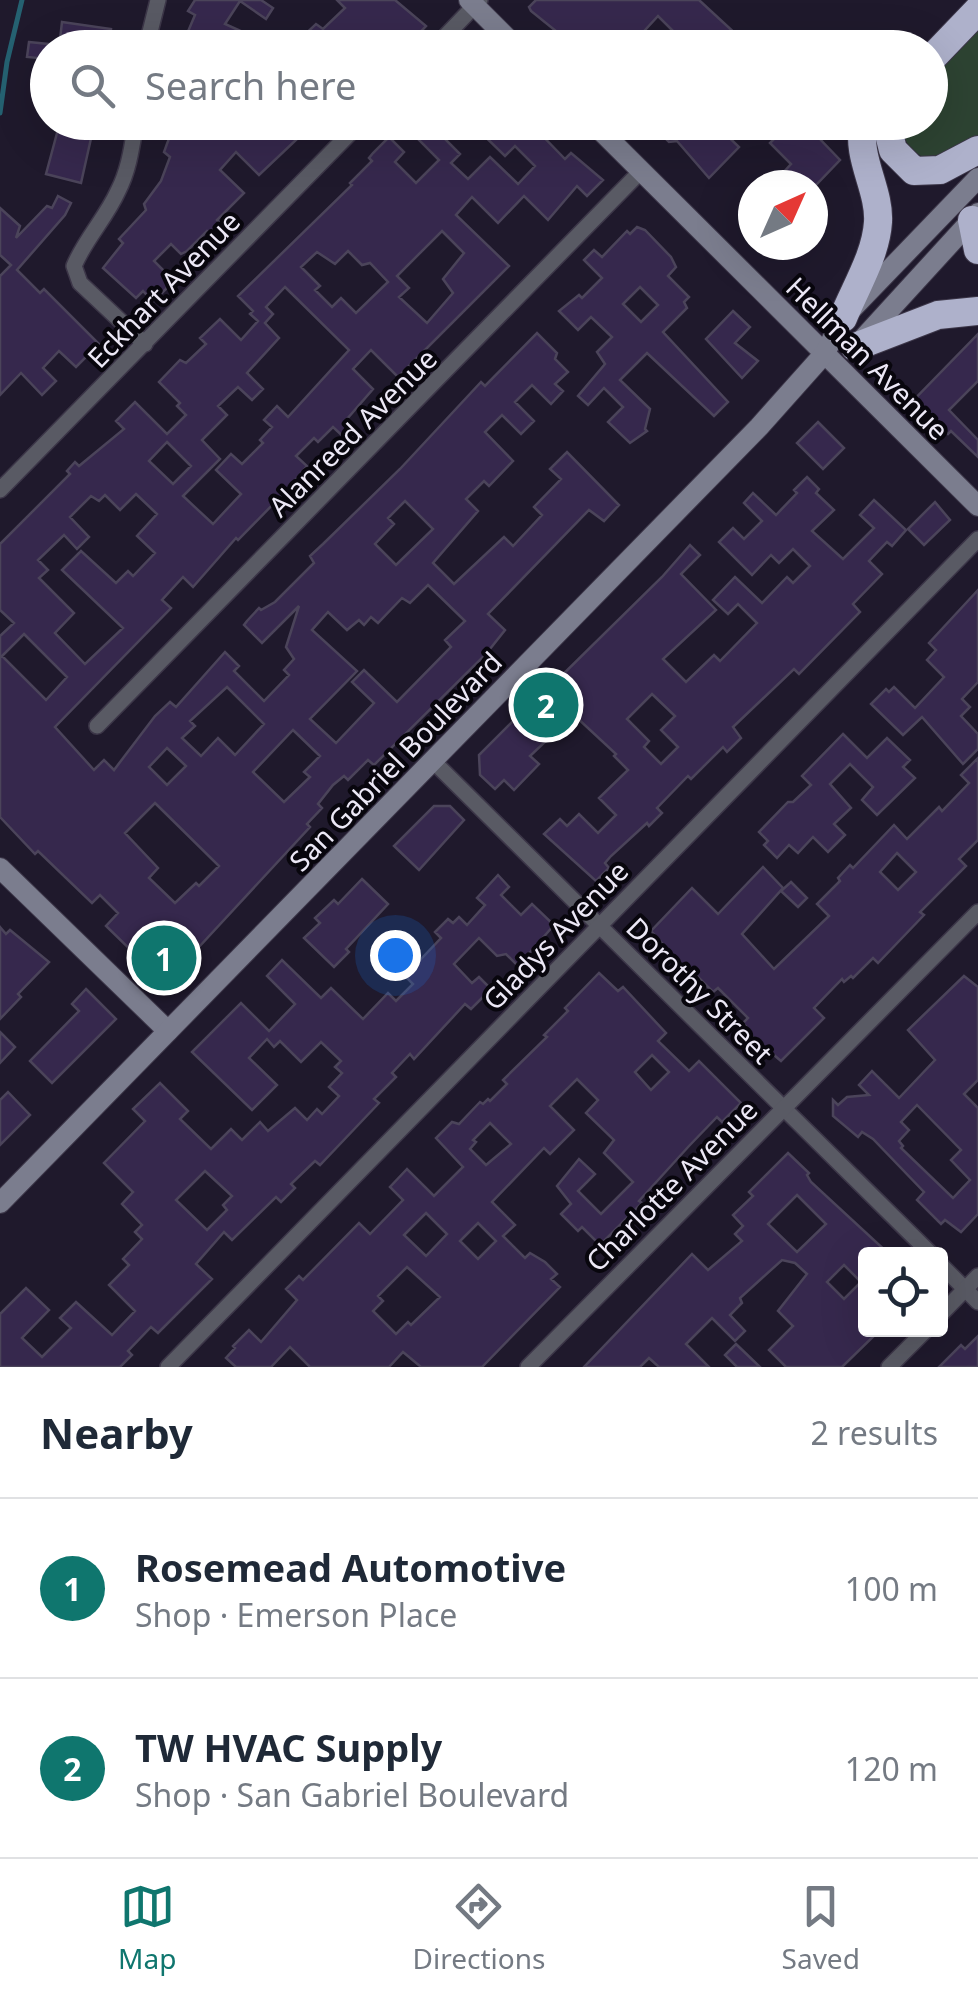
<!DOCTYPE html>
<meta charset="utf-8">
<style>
:root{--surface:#fff;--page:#f2f2f3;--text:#1f2937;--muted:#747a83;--line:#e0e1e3;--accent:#0f766e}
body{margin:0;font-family:"Noto Sans",sans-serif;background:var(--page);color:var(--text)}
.controls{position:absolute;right:30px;bottom:30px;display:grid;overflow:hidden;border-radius:10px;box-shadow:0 10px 40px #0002}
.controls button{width:90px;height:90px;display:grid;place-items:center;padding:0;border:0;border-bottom:2px solid var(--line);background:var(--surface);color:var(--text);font:50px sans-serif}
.compass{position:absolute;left:738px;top:170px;width:90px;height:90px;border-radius:50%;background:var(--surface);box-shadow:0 10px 40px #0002;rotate:45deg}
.you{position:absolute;left:395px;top:955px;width:35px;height:35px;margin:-25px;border:8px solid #fff;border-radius:50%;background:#1a73e8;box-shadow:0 0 0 15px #1a73e833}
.badge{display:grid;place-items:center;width:65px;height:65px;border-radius:50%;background:var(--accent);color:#fff;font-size:32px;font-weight:700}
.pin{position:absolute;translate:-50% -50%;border:5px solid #fff;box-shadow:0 2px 10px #0006}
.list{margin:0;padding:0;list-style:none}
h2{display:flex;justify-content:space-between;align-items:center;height:130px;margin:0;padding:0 40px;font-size:42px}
h2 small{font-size:32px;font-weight:400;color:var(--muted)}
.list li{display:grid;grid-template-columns:65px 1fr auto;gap:30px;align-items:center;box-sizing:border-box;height:180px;padding:0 40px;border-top:2px solid var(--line)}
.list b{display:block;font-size:38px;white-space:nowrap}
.list p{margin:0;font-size:32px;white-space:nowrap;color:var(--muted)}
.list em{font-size:32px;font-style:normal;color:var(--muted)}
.icon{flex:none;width:55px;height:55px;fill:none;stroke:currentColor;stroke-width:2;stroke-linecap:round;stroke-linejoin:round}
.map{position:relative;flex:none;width:978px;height:1367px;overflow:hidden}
.search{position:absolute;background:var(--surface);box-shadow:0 10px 40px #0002;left:30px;right:30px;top:30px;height:110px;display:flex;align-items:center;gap:25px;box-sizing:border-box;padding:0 35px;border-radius:55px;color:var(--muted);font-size:38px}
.sheet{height:490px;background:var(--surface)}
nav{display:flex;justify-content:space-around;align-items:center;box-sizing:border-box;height:140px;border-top:2px solid var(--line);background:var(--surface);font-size:28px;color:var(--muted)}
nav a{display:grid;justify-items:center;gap:5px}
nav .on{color:var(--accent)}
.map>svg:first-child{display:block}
.green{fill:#2d4332}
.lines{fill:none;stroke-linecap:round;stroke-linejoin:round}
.stream{stroke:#256171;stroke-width:5}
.building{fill:#36284d;stroke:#4b445a;stroke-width:2.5;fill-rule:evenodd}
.street-casing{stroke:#3c3648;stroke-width:18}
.secondary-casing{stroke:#3c3648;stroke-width:22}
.highway-casing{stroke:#3c3648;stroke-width:30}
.street{stroke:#595a64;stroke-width:15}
.secondary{stroke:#7b7d8e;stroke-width:20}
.highway{stroke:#aeb1cb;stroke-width:28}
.labels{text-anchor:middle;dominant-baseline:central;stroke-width:8;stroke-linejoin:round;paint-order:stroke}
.street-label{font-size:28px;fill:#ece8f6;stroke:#08060d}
</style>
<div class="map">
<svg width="978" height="1367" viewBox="0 0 978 1367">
<rect width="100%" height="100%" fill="#1f192c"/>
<path class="green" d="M 978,25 L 978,140 L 933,162 C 914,154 902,144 902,123 L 930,122 L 931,77 Z"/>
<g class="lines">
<path class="stream" d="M 0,113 L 7,62 L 22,0"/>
</g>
<g class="building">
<path d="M 195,0 L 261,0 L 273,8 L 266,19 L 240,1 L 225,24 L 245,33 L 241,44 L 220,36 L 215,48 L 181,48 L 195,15 L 188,11 Z"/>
<path d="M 337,0 L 395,0 L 426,26 L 405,48 L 308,48 L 300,39 L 316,24 L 323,29 L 345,8 Z"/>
<path d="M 536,0 L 699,0 L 751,48 L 697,48 L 684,35 L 680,38 L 658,16 L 634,42 L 626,35 L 615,48 L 577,48 L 531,11 L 529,7 Z"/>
<path d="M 62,22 L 111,29 L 109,48 L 59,48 Z"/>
<path d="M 29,42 L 48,44 L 48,59 L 27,57 Z"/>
<path d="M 60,122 L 90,122 L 88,134 L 92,134 L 81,183 L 46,174 Z"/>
<path d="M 175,122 L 244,122 L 253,132 L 263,122 L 315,122 L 259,175 L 236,152 L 220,170 L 244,193 L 217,220 L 220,223 L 210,234 L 207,231 L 187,251 L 181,254 L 171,244 L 154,261 L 174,281 L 153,302 L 143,291 L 136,298 L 103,268 L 123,243 L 119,239 L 146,210 L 144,204 L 161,181 L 170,157 L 164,152 Z"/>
<path d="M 417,122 L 446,122 L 437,131 L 460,154 L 451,163 L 468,179 L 490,157 L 518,184 L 535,166 L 515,146 L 505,156 L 470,122 L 529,122 L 565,159 L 571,153 L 603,180 L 587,196 L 577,186 L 548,220 L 524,196 L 498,223 L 472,197 L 456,215 L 509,266 L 398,377 L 371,350 L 353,369 L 373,389 L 347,419 L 359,432 L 349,442 L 333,427 L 318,442 L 314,438 L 296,456 L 307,466 L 287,490 L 238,540 L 236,538 L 193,587 L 183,577 L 162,600 L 171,608 L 55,727 L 94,770 L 104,760 L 114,770 L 155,716 L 170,702 L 176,707 L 225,652 L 239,666 L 234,671 L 264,701 L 289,675 L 284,670 L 294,659 L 286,647 L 299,606 L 262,643 L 244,625 L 247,621 L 259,608 L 261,610 L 275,602 L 314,563 L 310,556 L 323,544 L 400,469 L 481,382 L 485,386 L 537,333 L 557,353 L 555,359 L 568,372 L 555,384 L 563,391 L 551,404 L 532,385 L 515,402 L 534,421 L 521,434 L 502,415 L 485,432 L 513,461 L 489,486 L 484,481 L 466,499 L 478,511 L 433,563 L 454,584 L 504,537 L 513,546 L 542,515 L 534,507 L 561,479 L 550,469 L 567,452 L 619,505 L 604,521 L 589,510 L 488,614 L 505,630 L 486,654 L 374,765 L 368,760 L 348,780 L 344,776 L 333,785 L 318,804 L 322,808 L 307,824 L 310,827 L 198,948 L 178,929 L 152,956 L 149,953 L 142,961 L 106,926 L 118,913 L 100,895 L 92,903 L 38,851 L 35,854 L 0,817 L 0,636 L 14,623 L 0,610 L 0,544 L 70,474 L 67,471 L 75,462 L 79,466 L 124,429 L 116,421 L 135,402 L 167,434 L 186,415 L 177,406 L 180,403 L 159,382 L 180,360 L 186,363 L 206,344 L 200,338 L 220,319 L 241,340 L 258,321 L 250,314 L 253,311 L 238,296 L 352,185 L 350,183 L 372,161 L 369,158 L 373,153 L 389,137 L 404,152 L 395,162 L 416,183 L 439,160 L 410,131 ZM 442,231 L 464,253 L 443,279 L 453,293 L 427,323 L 399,297 L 409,288 L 397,276 ZM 348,251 L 362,265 L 370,263 L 388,282 L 356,313 L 341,298 L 332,307 L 315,290 L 320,286 L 301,267 L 317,252 L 335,264 ZM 285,287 L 349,350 L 288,417 L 277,406 L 264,420 L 272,427 L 260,440 L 263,443 L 242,464 L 231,454 L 216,470 L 241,494 L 213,524 L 183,496 L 220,459 L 202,440 L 227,415 L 218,406 L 238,387 L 252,400 L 263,389 L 247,373 L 279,338 L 265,323 L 273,314 L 266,307 ZM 167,442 L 191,466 L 173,484 L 149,461 ZM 136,494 L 157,514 L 137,536 L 155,553 L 133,576 L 128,571 L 116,583 L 81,551 L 62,570 L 123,628 L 85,664 L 55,633 L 74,613 L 39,578 L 48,570 L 38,560 L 64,535 L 77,549 L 89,537 L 70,517 L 91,496 L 99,501 L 105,495 L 120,510 ZM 405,501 L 433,529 L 396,565 L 375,544 L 394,524 L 388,518 ZM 428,585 L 465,621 L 445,640 L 451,647 L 397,702 L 364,670 L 352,682 L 374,703 L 336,743 L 310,719 L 357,671 L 312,630 L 328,612 L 347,630 L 359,620 L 364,625 L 371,617 L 378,623 L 402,598 L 410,603 ZM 24,634 L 67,677 L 46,700 L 2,656 ZM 227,687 L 264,724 L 235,755 L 218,738 L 201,756 L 182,738 L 195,726 L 190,721 ZM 293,730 L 320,756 L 304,772 L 310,777 L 284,802 L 253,772 ZM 167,748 L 186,766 L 167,785 L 149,767 ZM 155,803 L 219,866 L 199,886 L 196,883 L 175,903 L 149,878 L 158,868 L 125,833 Z"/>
<path d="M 649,122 L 713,122 L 739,147 L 709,178 L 677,141 L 669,142 Z"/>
<path d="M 776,122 L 830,122 L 817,136 L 840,160 L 816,185 L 772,185 L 791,164 L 770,143 L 783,130 Z"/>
<path d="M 58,196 L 71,203 L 65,215 L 17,270 L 40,293 L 44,289 L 99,344 L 76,367 L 59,351 L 43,368 L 56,381 L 42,395 L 21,373 L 0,395 L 0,276 L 11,265 L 0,255 L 0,208 L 20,226 L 16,238 L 47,206 L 52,208 Z"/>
<path d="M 637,227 L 645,230 L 671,257 L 676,267 L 668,276 L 689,297 L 684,302 L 687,308 L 663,332 L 728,402 L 714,416 L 647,353 L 620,380 L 650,409 L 645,429 L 647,431 L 630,443 L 608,422 L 623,407 L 604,388 L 588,405 L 578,396 L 605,364 L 597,352 L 612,337 L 591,317 L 578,330 L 559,311 L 579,295 L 582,298 L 602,278 L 584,260 L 594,250 L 602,257 L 627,231 L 630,234 ZM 640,287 L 658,305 L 641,322 L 623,304 Z"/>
<path d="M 733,311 L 750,327 L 735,343 L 758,361 L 742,378 L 706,339 Z"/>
<path d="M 978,334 L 978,381 L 949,410 L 978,440 L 978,457 L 951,431 L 948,434 L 937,423 L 933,427 L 925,419 L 922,423 L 906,408 Z"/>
<path d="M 818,422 L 844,448 L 823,469 L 797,443 Z"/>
<path d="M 807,477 L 819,489 L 816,493 L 834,510 L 812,531 L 843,559 L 874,528 L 860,515 L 874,500 L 906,530 L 892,546 L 887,542 L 869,561 L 882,574 L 853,604 L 860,612 L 799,674 L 794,669 L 733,727 L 741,738 L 727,752 L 723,747 L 691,779 L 688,776 L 657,808 L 662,813 L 649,826 L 647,823 L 611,856 L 605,863 L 609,868 L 596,881 L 544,834 L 560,819 L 567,826 L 579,814 L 598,833 L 616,815 L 599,798 L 628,770 L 614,756 L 616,754 L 547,690 L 662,577 L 690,545 L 700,555 L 681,574 L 716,610 L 663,659 L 686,682 L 714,655 L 720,661 L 757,623 L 738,604 L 728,614 L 713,600 L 735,577 L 762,603 L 787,577 L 793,583 L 810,566 L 793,549 L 779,563 L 771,555 L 752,575 L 719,542 L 733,528 L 744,539 L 762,521 L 744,503 L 753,493 L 776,515 L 797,493 L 794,490 ZM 652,694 L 675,716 L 661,730 L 678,747 L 661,764 L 644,747 L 649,741 L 627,719 Z"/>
<path d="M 935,502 L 950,520 L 924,545 L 908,529 Z"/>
<path d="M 978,590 L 978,682 L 962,699 L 970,707 L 961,716 L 978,734 L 978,749 L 963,764 L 922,717 L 903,735 L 871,704 L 886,689 L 889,692 L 894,687 L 915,708 L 944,677 L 927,660 L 936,650 L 929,643 Z"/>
<path d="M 520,714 L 547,740 L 530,756 L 539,764 L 514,790 L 504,780 L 495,789 L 480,775 L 479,755 Z"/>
<path d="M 843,734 L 867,758 L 887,738 L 910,760 L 903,767 L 915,778 L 877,815 L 862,800 L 873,787 L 850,764 L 830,784 L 851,808 L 834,824 L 845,835 L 828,852 L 813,837 L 798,853 L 789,845 L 777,858 L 764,845 L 768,841 L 759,832 L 788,802 L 793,802 L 811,785 L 802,776 Z"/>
<path d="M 978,758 L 978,840 L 959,859 L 966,866 L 920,912 L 924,915 L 878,963 L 873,958 L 853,978 L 851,976 L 844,982 L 842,979 L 814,1008 L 824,1018 L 781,1061 L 747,1032 L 749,1030 L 743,1023 L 748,1018 L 718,988 L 713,992 L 690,969 L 688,972 L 651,931 L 692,888 L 718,914 L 763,867 L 783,888 L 742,934 L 774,969 L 829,916 L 817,904 L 840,881 L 838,878 L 850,865 L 853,868 L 894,825 L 907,839 L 939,807 L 942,811 L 969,783 L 961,775 ZM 897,853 L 916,872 L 898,890 L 880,872 Z"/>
<path d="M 434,806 L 450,806 L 464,820 L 419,870 L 394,846 Z"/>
<path d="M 498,875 L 509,887 L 501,895 L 521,915 L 532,904 L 554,925 L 518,966 L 506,954 L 497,956 L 479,938 L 454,964 L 472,983 L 479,977 L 491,989 L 471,1009 L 465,1004 L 414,1059 L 410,1054 L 392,1073 L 396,1077 L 374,1099 L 379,1103 L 320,1165 L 315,1161 L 291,1184 L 295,1188 L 281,1202 L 276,1197 L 232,1240 L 224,1232 L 196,1264 L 212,1279 L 158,1333 L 151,1327 L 128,1351 L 132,1355 L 120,1367 L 0,1367 L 0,1314 L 26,1288 L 49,1310 L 22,1338 L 42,1357 L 71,1328 L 60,1318 L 76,1302 L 112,1335 L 135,1311 L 109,1285 L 129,1265 L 123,1259 L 142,1239 L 135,1232 L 142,1225 L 122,1204 L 133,1192 L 104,1163 L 145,1121 L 133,1109 L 160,1083 L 188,1111 L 180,1119 L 211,1149 L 231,1129 L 242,1140 L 260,1122 L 268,1131 L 295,1108 L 307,1120 L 317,1109 L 322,1114 L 339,1096 L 329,1087 L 342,1073 L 335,1067 L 341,1061 L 321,1042 L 301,1062 L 280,1041 L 274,1047 L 267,1039 L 249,1058 L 277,1085 L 252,1110 L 192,1052 L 241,1003 L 269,1031 L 295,1004 L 267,976 L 282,960 L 321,998 L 331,988 L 363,1019 L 388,993 L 396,1001 L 413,984 L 405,976 L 441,938 L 435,932 L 448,919 L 453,923 L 459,917 L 467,925 L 485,905 L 477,898 ZM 205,1171 L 232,1196 L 223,1205 L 227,1210 L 207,1230 L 176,1200 Z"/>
<path d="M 362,879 L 388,904 L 346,949 L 349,952 L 334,967 L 304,938 L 320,923 L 315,918 L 334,900 L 338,904 Z"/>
<path d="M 791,882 L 807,898 L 798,907 L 781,891 Z"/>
<path d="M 0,927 L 6,934 L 10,930 L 49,962 L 18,994 L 21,997 L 0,1019 Z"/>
<path d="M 599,973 L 618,991 L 623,987 L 666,1033 L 658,1041 L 689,1071 L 699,1061 L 741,1103 L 722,1122 L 717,1117 L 689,1146 L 639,1201 L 642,1203 L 600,1245 L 582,1227 L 578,1231 L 561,1214 L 571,1204 L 557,1186 L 579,1159 L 595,1174 L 578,1191 L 601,1214 L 633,1182 L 604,1153 L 614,1140 L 586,1113 L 598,1100 L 577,1079 L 550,1106 L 574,1130 L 550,1154 L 544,1148 L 492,1202 L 515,1225 L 503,1236 L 525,1258 L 530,1253 L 545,1262 L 557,1274 L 551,1279 L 560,1287 L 482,1367 L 421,1367 L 403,1352 L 389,1367 L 310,1367 L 290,1347 L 271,1367 L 236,1367 L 226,1358 L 235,1348 L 233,1346 L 249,1330 L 261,1342 L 297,1300 L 286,1289 L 299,1276 L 303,1280 L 359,1223 L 370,1234 L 403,1200 L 390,1187 L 407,1169 L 434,1196 L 463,1167 L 436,1138 L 452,1122 L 459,1124 L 480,1102 L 483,1104 L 488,1099 L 490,1101 L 507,1084 L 503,1080 L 547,1037 L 544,1035 L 568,1011 L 565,1008 ZM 652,1055 L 669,1072 L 651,1090 L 635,1072 ZM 490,1123 L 511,1144 L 486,1165 L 470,1149 L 476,1142 L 473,1140 ZM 426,1213 L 447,1234 L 426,1256 L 404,1235 ZM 478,1223 L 496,1241 L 478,1259 L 460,1241 ZM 407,1267 L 440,1297 L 411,1325 L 408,1322 L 396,1334 L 373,1311 L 383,1301 L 378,1296 Z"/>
<path d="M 964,976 L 978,987 L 978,1080 L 964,1094 L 978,1108 L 978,1214 L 961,1232 L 945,1220 L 941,1224 L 917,1200 L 924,1192 L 873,1139 L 862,1132 L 858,1137 L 833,1116 L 833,1100 L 838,1105 L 847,1097 L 869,1095 L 859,1085 L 872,1071 L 899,1098 L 935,1060 L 908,1030 ZM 917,1105 L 961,1150 L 951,1160 L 970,1180 L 953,1198 L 901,1148 L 903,1146 L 899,1141 L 909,1130 L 901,1122 Z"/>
<path d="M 86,989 L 116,1019 L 52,1083 L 30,1061 L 79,1011 L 72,1004 Z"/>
<path d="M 0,1032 L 15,1047 L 0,1063 Z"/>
<path d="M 8,1092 L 30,1115 L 0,1145 L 0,1100 Z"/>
<path d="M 788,1153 L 809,1173 L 807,1175 L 811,1182 L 889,1254 L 866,1254 L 866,1330 L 880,1330 L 842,1367 L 786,1367 L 769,1350 L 793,1326 L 778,1311 L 807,1274 L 795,1263 L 782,1260 L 740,1298 L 742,1303 L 730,1315 L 745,1331 L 735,1341 L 712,1318 L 686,1344 L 709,1367 L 659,1367 L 649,1358 L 640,1367 L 584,1367 L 692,1254 L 708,1270 L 742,1241 L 735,1234 L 743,1226 L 733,1215 L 753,1196 L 749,1192 ZM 797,1195 L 826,1224 L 797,1252 L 768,1224 ZM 844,1265 L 861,1282 L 844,1299 L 827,1282 Z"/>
<path d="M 978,1336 L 978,1367 L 939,1367 L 961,1345 L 965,1349 Z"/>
<path d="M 736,1344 L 760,1367 L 737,1367 L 725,1355 Z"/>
</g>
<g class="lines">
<g class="street-casing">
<g id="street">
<path d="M 146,48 L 158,0"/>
<path d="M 434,48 L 480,0"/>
<path d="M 136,122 C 132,146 129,170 118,191 C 106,218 85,239 74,266 L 80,283 L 145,344"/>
<path d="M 0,490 L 361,122"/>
<path d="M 97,726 L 641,171"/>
<path d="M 433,761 L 931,1254"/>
<path d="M 940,1264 L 978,1302"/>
<path d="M 940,1315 L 978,1276"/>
<path d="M 168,1367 L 978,539"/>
<path d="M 528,1367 L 978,912"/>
<path d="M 889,1367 L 926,1330"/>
</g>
</g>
<g class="secondary-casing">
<g id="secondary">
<path d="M 469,0 L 517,48"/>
<path d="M 592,122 L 978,506"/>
<path d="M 860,342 L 978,213"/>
<path d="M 0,868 L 168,1031"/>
<path d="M 0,1203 L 759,427 L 825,353 L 843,318 L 978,178"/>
</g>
</g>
<g class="highway-casing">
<g id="highway">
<path d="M 930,60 L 978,10"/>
<path d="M 886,122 L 893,150 L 914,171 L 940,170 L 978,150"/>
<path d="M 972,220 L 978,250"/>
<path d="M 843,318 C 855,288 876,255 878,222 C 880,189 855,156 864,122"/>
<path d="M 855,347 L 938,315 L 978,311"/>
</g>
</g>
<use href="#street" class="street"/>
<use href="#secondary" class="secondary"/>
<use href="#highway" class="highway"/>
</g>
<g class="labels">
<g class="street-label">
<text transform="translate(163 289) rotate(-46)">Eckhart Avenue</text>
<text transform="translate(868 358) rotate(45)">Hellman Avenue</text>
<text transform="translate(352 432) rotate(-45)">Alanreed Avenue</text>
<text transform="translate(395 761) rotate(-46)">San Gabriel Boulevard</text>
<text transform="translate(555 935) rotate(-46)">Gladys Avenue</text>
<text transform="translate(700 990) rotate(45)">Dorothy Street</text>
<text transform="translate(671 1185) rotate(-45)">Charlotte Avenue</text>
</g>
</g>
</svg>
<div class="controls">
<button><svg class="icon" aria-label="locate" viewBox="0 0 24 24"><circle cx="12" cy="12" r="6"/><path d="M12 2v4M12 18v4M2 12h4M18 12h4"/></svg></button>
</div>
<svg class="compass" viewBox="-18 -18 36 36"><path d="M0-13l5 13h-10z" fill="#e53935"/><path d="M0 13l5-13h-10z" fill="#747a83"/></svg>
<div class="you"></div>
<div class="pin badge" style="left:164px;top:958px">1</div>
<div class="pin badge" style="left:546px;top:705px">2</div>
<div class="search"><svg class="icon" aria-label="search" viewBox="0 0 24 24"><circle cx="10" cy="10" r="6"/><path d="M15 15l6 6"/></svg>Search here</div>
</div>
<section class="sheet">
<h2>Nearby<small>2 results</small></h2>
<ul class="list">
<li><span class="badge">1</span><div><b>Rosemead Automotive</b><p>Shop · Emerson Place</p></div><em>100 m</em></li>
<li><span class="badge">2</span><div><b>TW HVAC Supply</b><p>Shop · San Gabriel Boulevard</p></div><em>120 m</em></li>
</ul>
</section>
<nav>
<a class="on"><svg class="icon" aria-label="map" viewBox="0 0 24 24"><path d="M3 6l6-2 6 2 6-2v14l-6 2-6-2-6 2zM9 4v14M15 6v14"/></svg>Map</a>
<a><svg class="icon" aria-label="directions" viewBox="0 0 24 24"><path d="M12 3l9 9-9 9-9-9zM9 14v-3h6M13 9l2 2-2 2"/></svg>Directions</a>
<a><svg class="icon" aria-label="saved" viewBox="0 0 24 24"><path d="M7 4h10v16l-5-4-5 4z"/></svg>Saved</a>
</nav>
